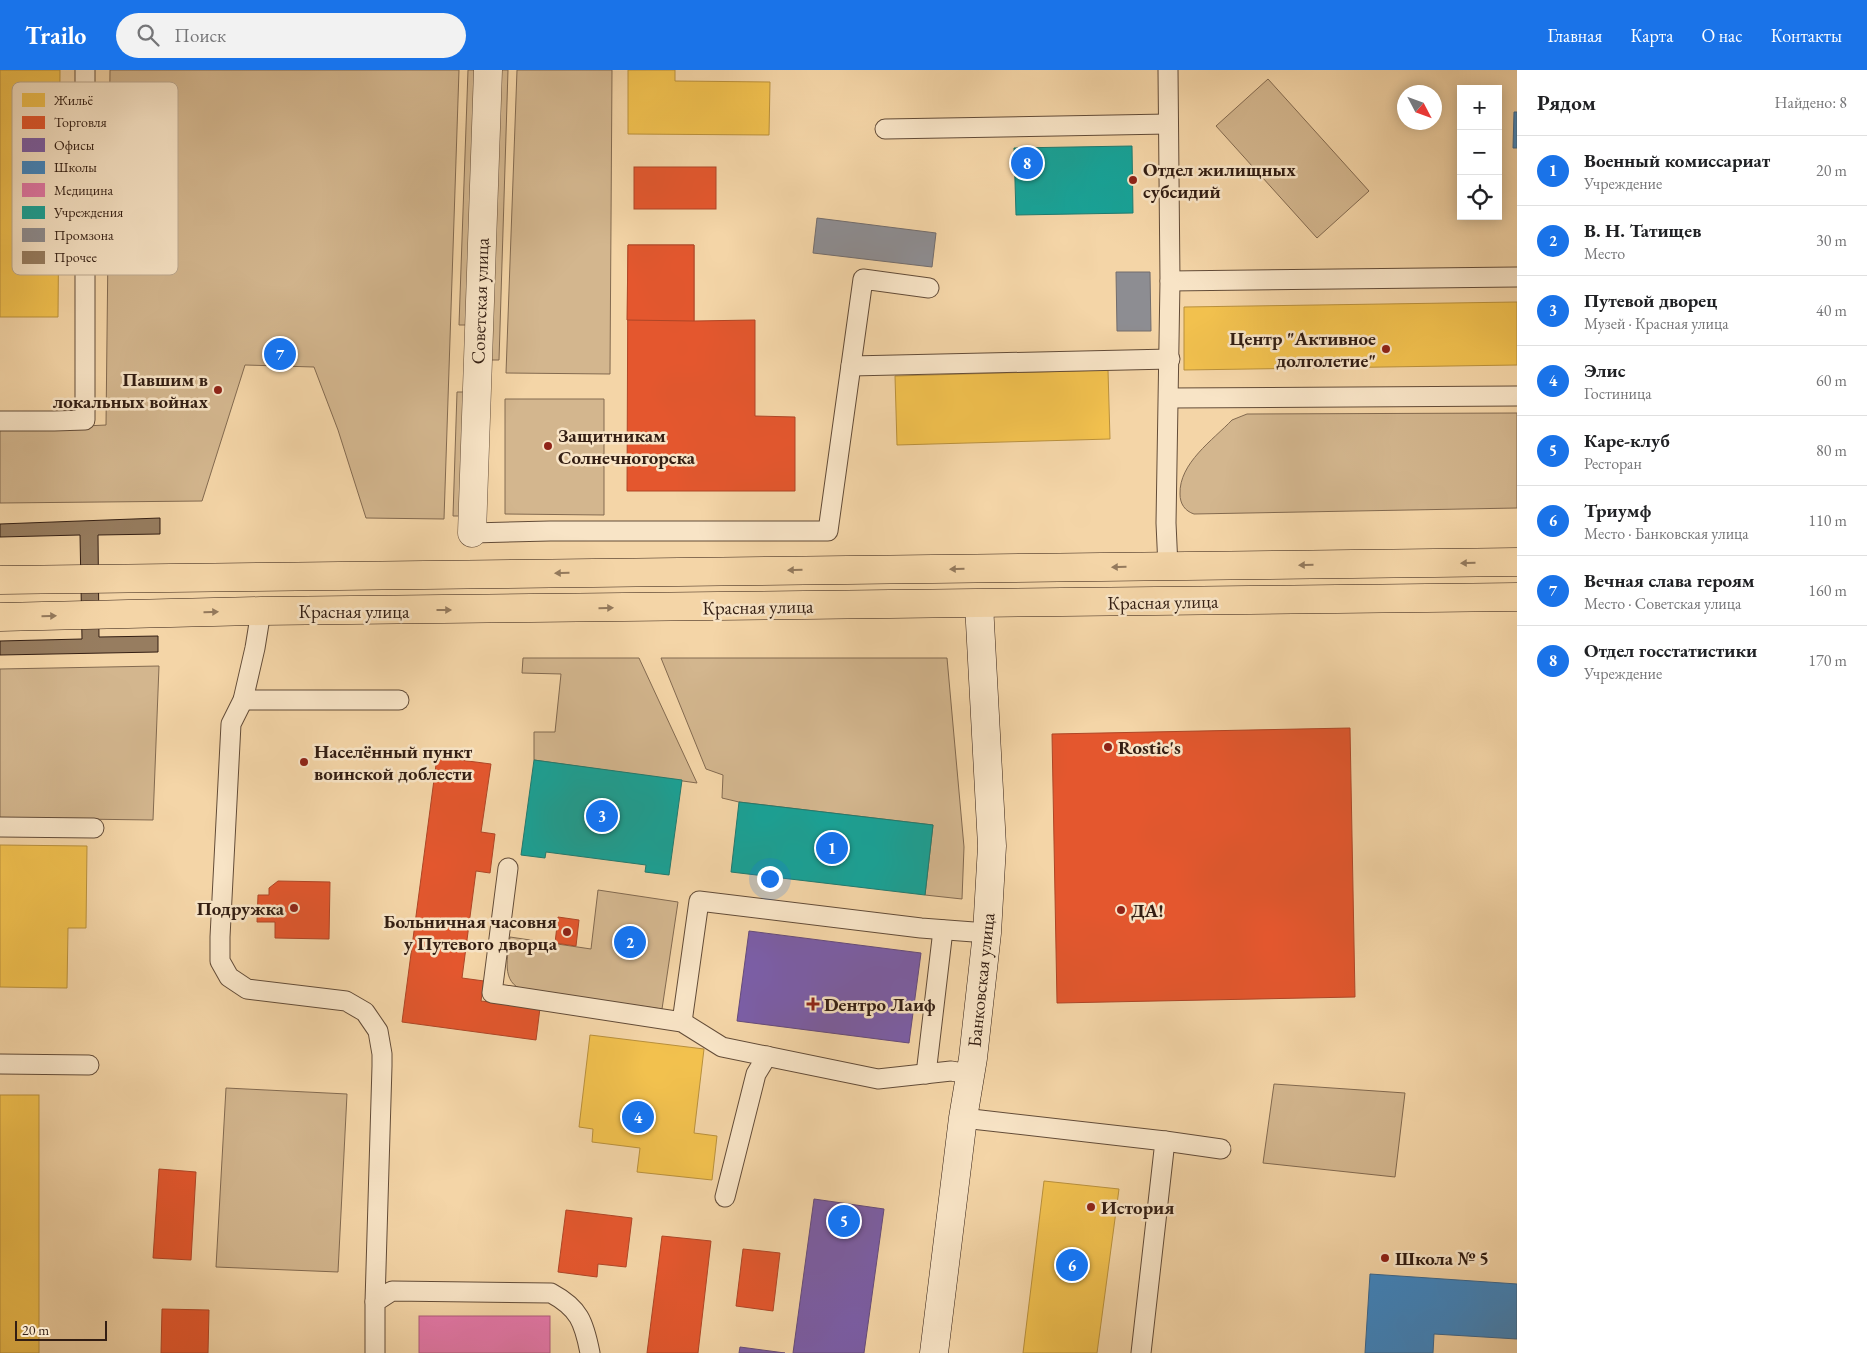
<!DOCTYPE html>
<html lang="ru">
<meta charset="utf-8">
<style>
:root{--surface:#fff;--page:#f2f2f2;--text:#202124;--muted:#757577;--line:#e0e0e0;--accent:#1a73e8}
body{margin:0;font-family:"EB Garamond",serif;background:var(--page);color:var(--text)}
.controls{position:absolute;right:15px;top:15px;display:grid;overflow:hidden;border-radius:0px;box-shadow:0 2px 12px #0003}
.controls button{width:45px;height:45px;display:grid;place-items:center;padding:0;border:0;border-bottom:1px solid var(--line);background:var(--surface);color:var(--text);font:25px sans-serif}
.compass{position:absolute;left:1397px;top:15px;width:45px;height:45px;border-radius:50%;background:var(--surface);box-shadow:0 2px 12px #0003;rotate:131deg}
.scale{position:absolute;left:15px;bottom:12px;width:92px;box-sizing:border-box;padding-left:5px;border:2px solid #331e13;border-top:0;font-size:14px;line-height:18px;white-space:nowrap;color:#331e13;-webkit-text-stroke:4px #f8e4c6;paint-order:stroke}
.you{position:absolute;left:769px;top:808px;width:18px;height:18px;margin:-12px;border:4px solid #fff;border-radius:50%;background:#1a73e8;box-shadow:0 0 0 8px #1a73e833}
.badge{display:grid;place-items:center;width:32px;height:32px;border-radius:50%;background:var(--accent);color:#fff;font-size:16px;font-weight:700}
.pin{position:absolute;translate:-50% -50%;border:2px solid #fff;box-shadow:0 1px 5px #0006}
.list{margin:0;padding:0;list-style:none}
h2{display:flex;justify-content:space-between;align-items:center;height:65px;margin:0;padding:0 20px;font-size:21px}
h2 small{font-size:16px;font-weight:400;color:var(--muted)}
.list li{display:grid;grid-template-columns:32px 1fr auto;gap:15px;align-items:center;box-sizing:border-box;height:70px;padding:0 20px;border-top:1px solid var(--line)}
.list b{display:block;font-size:19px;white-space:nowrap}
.list p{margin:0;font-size:16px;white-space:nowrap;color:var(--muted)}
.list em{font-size:16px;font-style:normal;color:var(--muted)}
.icon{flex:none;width:28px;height:28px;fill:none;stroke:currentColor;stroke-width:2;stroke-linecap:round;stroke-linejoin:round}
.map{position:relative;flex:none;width:1517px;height:1283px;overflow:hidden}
header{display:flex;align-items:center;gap:30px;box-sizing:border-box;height:70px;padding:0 25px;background:var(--accent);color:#fff}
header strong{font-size:24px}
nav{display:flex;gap:28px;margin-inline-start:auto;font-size:18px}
.search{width:350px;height:45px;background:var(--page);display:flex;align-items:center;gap:12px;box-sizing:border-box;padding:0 18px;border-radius:28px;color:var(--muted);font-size:19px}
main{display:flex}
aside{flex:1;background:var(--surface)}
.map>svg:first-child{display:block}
.green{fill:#d3b68e;stroke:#836a50}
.homes{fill:#f2c14e;stroke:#b9903c}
.shops{fill:#e4572e;stroke:#af4626}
.offices{fill:#7b5ea7;stroke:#654b7b}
.schools{fill:#3f88c5;stroke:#3b6890}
.health{fill:#e377a8;stroke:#ae5c7b}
.public{fill:#17a398;stroke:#1f7b70}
.industry{fill:#8d8d92;stroke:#726c6c}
.building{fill:#977d60;stroke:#331e13}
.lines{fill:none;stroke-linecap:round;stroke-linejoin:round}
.lane-casing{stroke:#634c38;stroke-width:21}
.street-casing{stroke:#634c38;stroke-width:29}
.secondary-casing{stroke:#331e13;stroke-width:29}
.highway-casing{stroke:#331e13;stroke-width:29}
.lane{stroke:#f8e4c6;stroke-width:19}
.street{stroke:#f8e4c6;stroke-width:28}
.secondary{stroke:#f8e4c6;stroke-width:28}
.highway{stroke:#f4d5a7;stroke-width:28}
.oneway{fill:#947a5d}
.poi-dot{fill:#8f2418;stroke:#f8e4c6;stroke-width:2}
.labels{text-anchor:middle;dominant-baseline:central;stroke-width:5;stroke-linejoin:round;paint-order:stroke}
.poi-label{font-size:19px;font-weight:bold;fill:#331e13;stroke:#f8e4c6;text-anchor:start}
.street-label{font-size:19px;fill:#331e13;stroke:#f8e4c6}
.key{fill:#f8e4c6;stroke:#bda990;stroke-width:1}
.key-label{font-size:14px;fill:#331e13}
</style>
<header>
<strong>Trailo</strong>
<div class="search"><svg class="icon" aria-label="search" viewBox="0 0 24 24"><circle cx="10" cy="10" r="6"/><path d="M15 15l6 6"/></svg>Поиск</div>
<nav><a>Главная</a><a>Карта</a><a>О нас</a><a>Контакты</a></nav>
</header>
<main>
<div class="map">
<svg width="1517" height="1283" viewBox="0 0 1517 1283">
<rect width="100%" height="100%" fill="#f4d5a7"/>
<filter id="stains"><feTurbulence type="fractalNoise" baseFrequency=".004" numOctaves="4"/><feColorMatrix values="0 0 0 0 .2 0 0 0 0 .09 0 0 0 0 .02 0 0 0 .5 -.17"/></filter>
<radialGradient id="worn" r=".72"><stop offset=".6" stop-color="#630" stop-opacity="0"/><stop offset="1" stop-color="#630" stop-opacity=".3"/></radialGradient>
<g class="green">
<path d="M 110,0 L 459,0 L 444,449 L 366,448 L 338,360 L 314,297 L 245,295 L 202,431 L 0,433 L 0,360 L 106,355 Z"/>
<path d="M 468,0 L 475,0 L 466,255 L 459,255 Z"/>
<path d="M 500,0 L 508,0 L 499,290 L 490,290 Z"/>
<path d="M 517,0 L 612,0 L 610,304 L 506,303 Z"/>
<path d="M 1268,9 L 1369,121 L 1317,168 L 1216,56 Z"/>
<path d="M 457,322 L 466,322 L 462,446 L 453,446 Z"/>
<path d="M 505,329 L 604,329 L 604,445 L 505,444 Z"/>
<path d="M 1517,343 L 1517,438 L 1194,444 C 1185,441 1180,434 1180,424 C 1179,393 1213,370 1232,350 L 1247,344 Z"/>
<path d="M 523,588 L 639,588 L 697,713 L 534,690 L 534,662 L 555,662 L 561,604 L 522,603 Z"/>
<path d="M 661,588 L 947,588 L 964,777 L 962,829 L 925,825 L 933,755 L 739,732 L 722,728 L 723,705 L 706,699 Z"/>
<path d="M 159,596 L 153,750 L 0,748 L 0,599 Z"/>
<path d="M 598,820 L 678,832 L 662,939 L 524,920 C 500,913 508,886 510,867 L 591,879 Z"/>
<path d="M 1274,1014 L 1405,1023 L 1395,1107 L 1263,1093 Z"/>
<path d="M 226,1018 L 347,1024 L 338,1202 L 216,1197 Z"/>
</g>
<g class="homes">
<path d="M 0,0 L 60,0 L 58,247 L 0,247 Z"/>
<path d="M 628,0 L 675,0 L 675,11 L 770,12 L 769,65 L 628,64 Z"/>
<path d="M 1517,232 L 1517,295 L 1184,300 L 1184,237 Z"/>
<path d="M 1108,300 L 1110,369 L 897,375 L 895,306 Z"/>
<path d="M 0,775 L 87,776 L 86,858 L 68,858 L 67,918 L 0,917 Z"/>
<path d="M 590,965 L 704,979 L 694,1063 L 717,1066 L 712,1110 L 637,1102 L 640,1078 L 592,1072 L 593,1059 L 579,1057 Z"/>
<rect x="0" y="1025" width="39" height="258"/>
<path d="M 1044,1111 L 1119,1119 L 1097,1283 L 1023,1283 Z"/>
</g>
<g class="shops">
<rect x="634" y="97" width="82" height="42"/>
<path d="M 628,175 L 694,175 L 694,251 L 755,250 L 755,346 L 795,347 L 795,421 L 627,421 Z"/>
<path d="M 628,175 L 694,175 L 694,251 L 627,250 Z"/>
<path d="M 1350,658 L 1355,927 L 1057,933 L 1052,664 Z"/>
<path d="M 437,687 L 491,694 L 481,762 L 495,764 L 490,803 L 476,801 L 462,908 L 484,911 L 481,931 L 540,938 L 536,970 L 402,952 Z"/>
<path d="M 278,811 L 330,812 L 329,869 L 275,868 L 275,852 L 257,852 L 258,825 L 269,825 L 269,818 Z"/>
<path d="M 558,847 L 579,850 L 576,876 L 555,873 Z"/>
<path d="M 159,1099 L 196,1102 L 191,1190 L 153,1188 Z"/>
<path d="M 566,1140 L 632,1148 L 626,1197 L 598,1194 L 597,1207 L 558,1202 Z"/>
<path d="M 662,1166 L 711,1171 L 698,1283 L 647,1283 Z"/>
<path d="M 743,1179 L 780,1183 L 773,1241 L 736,1236 Z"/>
<path d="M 162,1239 L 209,1240 L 208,1283 L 161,1283 Z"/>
</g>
<g class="offices">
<path d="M 749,861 L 921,883 L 909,973 L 737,951 Z"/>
<path d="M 814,1129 L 884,1139 L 864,1283 L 793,1283 Z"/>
<path d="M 740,1277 L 785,1283 L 739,1283 Z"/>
</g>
<g class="schools">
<path d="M 1514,42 L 1517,42 L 1517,78 L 1513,78 Z"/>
<path d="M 1370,1204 L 1517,1214 L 1517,1269 L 1434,1264 L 1433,1283 L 1365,1283 Z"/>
</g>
<rect class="health" x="419" y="1246" width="131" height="37"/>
<g class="public">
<path d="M 1132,76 L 1133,143 L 1016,145 L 1014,78 Z"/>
<path d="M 534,690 L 682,710 L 669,805 L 645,802 L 646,795 L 546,782 L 545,788 L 521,785 Z"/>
<path d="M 739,732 L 933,755 L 925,825 L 731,802 Z"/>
</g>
<g class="industry">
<path d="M 817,148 L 936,163 L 932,197 L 813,183 Z"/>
<path d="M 1116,202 L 1150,202 L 1151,261 L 1117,261 Z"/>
</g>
<path class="building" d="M 160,448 L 160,464 L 98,465 L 99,567 L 158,566 L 158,582 L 0,585 L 0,571 L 82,569 L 80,465 L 0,467 L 0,454 Z"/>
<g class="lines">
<g class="lane-casing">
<g id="lane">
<path d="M 1168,0 L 1170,211 L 1166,453 L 1168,497"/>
<path d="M 885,59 L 1168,54"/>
<path d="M 1170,211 L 1517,207"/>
<path d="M 851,296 L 1170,289"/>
<path d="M 1169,328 L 1517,326"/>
<path d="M 0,351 L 54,351 L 85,350 L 85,0"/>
<path d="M 472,463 L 550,461 L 828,461 L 863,209 L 929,218"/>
<path d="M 261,541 L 255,578 L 243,630 L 231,654 L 220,867 L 220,891 L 229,907 L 247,919 L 346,931 L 365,942 L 378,961 L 382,984 L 382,996 L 375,1232"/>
<path d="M 243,630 L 399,630"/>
<path d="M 0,757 L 94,758"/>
<path d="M 508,798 L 492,923 L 682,952 L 722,977 L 878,1009 L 951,1001 L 970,1004"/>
<path d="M 682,952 L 699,831 L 921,858 L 987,863"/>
<path d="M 0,994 L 89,995"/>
<path d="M 926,1004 L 943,860"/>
<path d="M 963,1048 L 1165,1071 L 1141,1283"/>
<path d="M 1165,1071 L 1221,1079"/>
<path d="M 725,1127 L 756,1004 L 767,986"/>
<path d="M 375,1283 L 375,1232 L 392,1221 L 551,1223 C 579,1238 584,1252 590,1283"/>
</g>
</g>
<g class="street-casing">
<path id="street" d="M 472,463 L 488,0"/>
</g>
<g class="secondary-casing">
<path id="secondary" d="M 934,1283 L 963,1048 L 973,988 L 987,863 L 992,776 L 979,534"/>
</g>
<g class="highway-casing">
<g id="highway">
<path d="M 0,510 L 1517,492"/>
<path d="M 0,547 L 261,541 L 1517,527"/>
</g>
</g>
<use href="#lane" class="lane"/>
<use href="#street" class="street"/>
<use href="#secondary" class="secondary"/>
<use href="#highway" class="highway"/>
</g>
<defs><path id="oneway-solid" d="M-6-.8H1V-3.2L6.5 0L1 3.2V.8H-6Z" transform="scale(1.25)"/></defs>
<g class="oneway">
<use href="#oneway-solid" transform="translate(1468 493) rotate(179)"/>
<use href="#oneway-solid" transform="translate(1306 495) rotate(179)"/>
<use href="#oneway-solid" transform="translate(1119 497) rotate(179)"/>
<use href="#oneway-solid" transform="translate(957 499) rotate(179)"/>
<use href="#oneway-solid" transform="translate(795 500) rotate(179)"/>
<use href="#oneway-solid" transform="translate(562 503) rotate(179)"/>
<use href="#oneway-solid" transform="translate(606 538) rotate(-1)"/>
<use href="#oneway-solid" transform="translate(444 540)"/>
<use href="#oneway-solid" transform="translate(211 542) rotate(-1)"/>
<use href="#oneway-solid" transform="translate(49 546) rotate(-1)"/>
</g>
<g class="poi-dot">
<circle cx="1133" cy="110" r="5"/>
<circle cx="1386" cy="279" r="5"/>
<circle cx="218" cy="320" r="5"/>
<circle cx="548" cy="376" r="5"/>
<circle cx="1108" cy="677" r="5"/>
<circle cx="304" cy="692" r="5"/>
<circle cx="294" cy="838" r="5"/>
<circle cx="1121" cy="840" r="5"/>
<circle cx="567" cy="862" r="5"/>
<path d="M810.5 926.5h5v5h5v5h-5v5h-5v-5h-5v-5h5z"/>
<circle cx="1091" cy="1137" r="5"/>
<circle cx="1385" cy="1188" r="5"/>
</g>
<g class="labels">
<g class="poi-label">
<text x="1143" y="99">Отдел жилищных<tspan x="1143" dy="22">субсидий</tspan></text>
<text x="1376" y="268" text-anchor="end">Центр "Активное<tspan x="1376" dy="22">долголетие"</tspan></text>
<text x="208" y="309" text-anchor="end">Павшим в<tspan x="208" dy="22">локальных войнах</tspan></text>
<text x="558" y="365">Защитникам<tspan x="558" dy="22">Солнечногорска</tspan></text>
<text x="1118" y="677">Rostic's</text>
<text x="314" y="681">Населённый пункт<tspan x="314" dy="22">воинской доблести</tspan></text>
<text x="284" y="838" text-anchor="end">Подружка</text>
<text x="1131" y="840">ДА!</text>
<text x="557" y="851" text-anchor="end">Больничная часовня<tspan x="557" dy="22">у Путевого дворца</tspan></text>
<text x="824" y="934">Dентро Лаиф</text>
<text x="1101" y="1137">История</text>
<text x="1395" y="1188">Школа № 5</text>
</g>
<g class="street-label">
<text transform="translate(480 231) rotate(-88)">Советская улица</text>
<text transform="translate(1163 532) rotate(-1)">Красная улица</text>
<text transform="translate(758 537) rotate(-1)">Красная улица</text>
<text x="354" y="541">Красная улица</text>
<text transform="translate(981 910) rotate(-84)">Банковская улица</text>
</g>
</g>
<rect x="12" y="12" width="166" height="193" rx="8" class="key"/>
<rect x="22" y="23" width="23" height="14" fill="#f2c14e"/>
<rect x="22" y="46" width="23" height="13" fill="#e4572e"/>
<rect x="22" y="68" width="23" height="14" fill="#7b5ea7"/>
<rect x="22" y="91" width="23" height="13" fill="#3f88c5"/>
<rect x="22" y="113" width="23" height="14" fill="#e377a8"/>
<rect x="22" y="136" width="23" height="13" fill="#17a398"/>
<rect x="22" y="158" width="23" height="14" fill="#8d8d92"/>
<rect x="22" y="181" width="23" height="13" fill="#977d60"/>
<g class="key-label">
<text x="54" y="35">Жильё</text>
<text x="54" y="57">Торговля</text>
<text x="54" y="80">Офисы</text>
<text x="54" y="102">Школы</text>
<text x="54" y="125">Медицина</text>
<text x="54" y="147">Учреждения</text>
<text x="54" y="170">Промзона</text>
<text x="54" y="192">Прочее</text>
</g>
<rect width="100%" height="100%" filter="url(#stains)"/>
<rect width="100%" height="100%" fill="url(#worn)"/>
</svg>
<div class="controls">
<button>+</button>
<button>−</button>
<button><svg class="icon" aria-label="locate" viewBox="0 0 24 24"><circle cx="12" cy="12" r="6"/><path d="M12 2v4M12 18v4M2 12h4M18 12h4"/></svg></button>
</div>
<svg class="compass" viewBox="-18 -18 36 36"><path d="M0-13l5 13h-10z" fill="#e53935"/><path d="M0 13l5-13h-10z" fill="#757577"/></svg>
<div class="scale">20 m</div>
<div class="you"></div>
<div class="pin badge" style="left:832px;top:778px">1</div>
<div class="pin badge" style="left:630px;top:872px">2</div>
<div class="pin badge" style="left:602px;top:746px">3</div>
<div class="pin badge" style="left:638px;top:1047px">4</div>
<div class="pin badge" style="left:844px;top:1151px">5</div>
<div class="pin badge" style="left:1072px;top:1195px">6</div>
<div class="pin badge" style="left:280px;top:284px">7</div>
<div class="pin badge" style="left:1027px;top:93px">8</div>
</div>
<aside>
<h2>Рядом<small>Найдено: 8</small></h2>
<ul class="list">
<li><span class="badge">1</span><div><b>Военный комиссариат</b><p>Учреждение</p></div><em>20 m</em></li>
<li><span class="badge">2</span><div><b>В. Н. Татищев</b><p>Место</p></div><em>30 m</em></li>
<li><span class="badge">3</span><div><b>Путевой дворец</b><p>Музей · Красная улица</p></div><em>40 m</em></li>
<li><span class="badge">4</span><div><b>Элис</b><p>Гостиница</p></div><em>60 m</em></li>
<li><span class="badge">5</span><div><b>Каре-клуб</b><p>Ресторан</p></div><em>80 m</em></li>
<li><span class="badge">6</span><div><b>Триумф</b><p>Место · Банковская улица</p></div><em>110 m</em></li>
<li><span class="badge">7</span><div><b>Вечная слава героям</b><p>Место · Советская улица</p></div><em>160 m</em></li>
<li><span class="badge">8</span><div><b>Отдел госстатистики</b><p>Учреждение</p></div><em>170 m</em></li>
</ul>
</aside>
</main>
